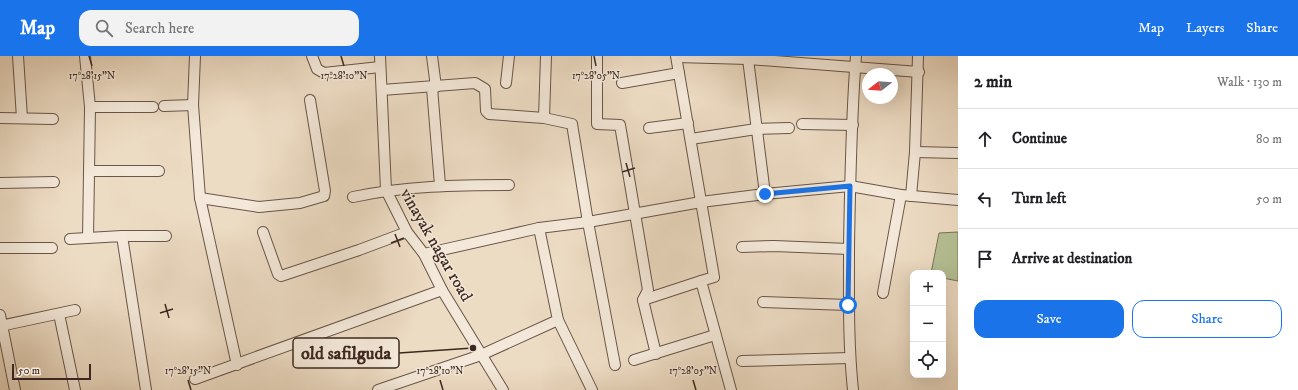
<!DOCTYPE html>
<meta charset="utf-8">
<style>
:root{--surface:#fff;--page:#f2f2f2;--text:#202124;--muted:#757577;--line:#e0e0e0;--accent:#1a73e8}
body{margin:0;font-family:"IM FELL DW Pica",serif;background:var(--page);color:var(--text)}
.controls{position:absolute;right:12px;bottom:12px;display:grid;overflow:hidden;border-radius:8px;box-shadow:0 4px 16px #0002}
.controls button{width:36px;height:36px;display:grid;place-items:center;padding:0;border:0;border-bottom:1px solid var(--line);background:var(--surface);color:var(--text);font:20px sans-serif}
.compass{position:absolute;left:862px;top:12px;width:36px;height:36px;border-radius:50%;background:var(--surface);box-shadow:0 4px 16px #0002;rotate:253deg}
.scale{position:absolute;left:12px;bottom:10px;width:79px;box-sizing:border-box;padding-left:4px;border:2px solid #3d2820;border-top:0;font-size:11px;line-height:14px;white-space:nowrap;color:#3d2820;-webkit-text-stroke:3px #f3e8d9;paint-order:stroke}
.stop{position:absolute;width:12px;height:12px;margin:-9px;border:3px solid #1a73e8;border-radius:50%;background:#fff}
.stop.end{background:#1a73e8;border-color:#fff;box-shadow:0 1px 4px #0008}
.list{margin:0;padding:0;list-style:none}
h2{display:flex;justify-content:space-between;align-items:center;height:52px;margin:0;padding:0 16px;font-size:17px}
h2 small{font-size:13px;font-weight:400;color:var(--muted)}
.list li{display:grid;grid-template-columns:26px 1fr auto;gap:12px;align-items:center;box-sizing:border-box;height:60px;padding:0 16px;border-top:1px solid var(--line)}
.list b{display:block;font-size:15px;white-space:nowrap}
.list em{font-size:13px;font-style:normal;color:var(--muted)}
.actions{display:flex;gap:8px;padding:12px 16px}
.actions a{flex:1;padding:9px 0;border:1px solid var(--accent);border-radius:12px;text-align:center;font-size:14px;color:var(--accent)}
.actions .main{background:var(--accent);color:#fff}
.icon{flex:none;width:22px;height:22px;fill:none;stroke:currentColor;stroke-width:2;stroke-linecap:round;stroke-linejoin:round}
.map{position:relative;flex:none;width:958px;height:334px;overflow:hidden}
header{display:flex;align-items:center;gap:24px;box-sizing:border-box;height:56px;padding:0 20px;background:var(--accent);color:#fff}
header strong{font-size:19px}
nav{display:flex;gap:22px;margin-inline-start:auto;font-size:14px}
.search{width:280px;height:36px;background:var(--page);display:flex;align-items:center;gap:10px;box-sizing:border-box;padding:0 14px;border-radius:12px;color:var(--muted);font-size:15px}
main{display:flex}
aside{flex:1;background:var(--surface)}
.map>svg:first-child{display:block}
.green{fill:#b6c196;stroke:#7a745b}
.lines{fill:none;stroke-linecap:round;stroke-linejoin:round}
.minor-casing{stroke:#695549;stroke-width:12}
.minor{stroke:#f3e8d9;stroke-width:10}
.route{stroke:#1a73e8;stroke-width:5}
.ticks{fill:none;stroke:#3d2820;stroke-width:1.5}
.labels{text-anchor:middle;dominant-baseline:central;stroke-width:3;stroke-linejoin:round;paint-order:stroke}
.street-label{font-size:17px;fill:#3d2820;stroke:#f3e8d9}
.ticks-label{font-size:10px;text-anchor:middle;fill:#3d2820;stroke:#f3e8d9;stroke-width:3;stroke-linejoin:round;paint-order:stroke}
.leader{fill:none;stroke:#3d2820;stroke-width:1.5}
.callout-dot{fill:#3d2820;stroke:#f3e8d9;stroke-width:1.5}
.callout{fill:#f3e8d9;stroke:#3d2820;stroke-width:1.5}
.callout-label{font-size:18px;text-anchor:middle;font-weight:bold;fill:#3d2820}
</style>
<header>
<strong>Map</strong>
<div class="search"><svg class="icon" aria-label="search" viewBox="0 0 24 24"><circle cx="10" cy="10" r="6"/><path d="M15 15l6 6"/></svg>Search here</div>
<nav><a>Map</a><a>Layers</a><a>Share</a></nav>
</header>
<main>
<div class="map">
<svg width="958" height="334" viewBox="0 0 958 334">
<rect width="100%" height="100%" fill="#eddcc4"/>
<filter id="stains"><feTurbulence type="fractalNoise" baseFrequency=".005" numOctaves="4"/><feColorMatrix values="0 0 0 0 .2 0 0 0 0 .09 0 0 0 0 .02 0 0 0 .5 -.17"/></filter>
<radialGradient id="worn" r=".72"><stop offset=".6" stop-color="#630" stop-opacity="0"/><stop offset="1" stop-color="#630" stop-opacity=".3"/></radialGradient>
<path class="green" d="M 958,176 L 958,225 L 943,222 L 943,217 L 931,217 L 939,177 Z"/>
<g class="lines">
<g class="minor-casing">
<g id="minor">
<path d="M 18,0 L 22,62"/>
<path d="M 85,0 L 90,51 L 88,182"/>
<path d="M 195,0 L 193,49 L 200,142 L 237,309"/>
<path d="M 312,0 L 317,13 L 324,17 L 380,11"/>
<path d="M 380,0 L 386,134 L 407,176 L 424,198 L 442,234 L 503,334"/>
<path d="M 432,0 L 436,31"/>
<path d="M 597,0 L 597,68 L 620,69 L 648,234 L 643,244 L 656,298"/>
<path d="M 676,0 L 714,221 L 701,225 L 731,334"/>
<path d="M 677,1 L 748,3 L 919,16"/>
<path d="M 748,3 L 765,138"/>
<path d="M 506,27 L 509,0"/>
<path d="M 622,27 L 679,17"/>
<path d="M 432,32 L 440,129"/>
<path d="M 382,34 L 475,27 L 485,33 L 486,55 L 489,58 L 544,62 L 572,68 L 588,166 L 615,309"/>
<path d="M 164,50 L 193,49"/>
<path d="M 90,51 L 153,51"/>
<path d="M 0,62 L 53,63"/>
<path d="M 544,62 L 546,0"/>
<path d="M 802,68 L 853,69"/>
<path d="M 649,72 L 688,67"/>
<path d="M 691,83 L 756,73 L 789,72"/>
<path d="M 915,96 L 958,97"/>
<path d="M 89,115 L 159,115"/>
<path d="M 0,127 L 54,126"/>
<path d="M 911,140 L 915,96 L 918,0"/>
<path d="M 353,141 C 405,130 456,129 509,129"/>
<path d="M 200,142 L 259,151 L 300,147 L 324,140 L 325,135 L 310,44"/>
<path d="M 263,176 L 278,218 L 281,220 L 359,194 L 407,176"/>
<path d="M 122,180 L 166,180"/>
<path d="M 70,183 L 122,180 L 146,334"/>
<path d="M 742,191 L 774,190 L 849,193"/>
<path d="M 0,192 L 52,192"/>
<path d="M 424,198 L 539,172 L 588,166 L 701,146 L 765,138 L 850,130 L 901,139 L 958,144"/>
<path d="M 883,237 L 901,139"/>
<path d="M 643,244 L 701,225"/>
<path d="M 763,246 L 848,249"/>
<path d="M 59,258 L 75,334"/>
<path d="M 0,259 L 15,334"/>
<path d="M 558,264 L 592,334"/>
<path d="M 0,270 L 75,254"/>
<path d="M 634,304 L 715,279"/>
<path d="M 742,305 L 849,302"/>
<path d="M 195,323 L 442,234"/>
<path d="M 378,334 L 481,299 L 558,264 L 539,172"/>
<path d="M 853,334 C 848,286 849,239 849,191 C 850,128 851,64 856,0"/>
</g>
</g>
<use href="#minor" class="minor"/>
</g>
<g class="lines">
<path class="route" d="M 765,138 L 850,130 L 848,249"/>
</g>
<path class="ticks" d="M 89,0 L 92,10M 341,0 L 344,10M 594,0 L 596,10M 626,107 L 630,121M 622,116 L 635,112M 395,178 L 400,191M 391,187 L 404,182M 165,248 L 169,262M 160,257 L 173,253M 188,324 L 191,334M 440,324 L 443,334M 693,324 L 696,334"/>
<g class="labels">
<g class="street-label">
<text transform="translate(436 189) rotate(60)">vinayak nagar road</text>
</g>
</g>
<g class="ticks-label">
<text x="92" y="23">17°28'15"N</text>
<text x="344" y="23">17°28'10"N</text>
<text x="596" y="23">17°28'05"N</text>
<text x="188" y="318">17°28'15"N</text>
<text x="440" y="318">17°28'10"N</text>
<text x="693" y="318">17°28'05"N</text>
</g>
<path class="leader" d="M473 292L399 297"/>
<circle class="callout-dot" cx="473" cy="292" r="4"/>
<rect class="callout" x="293" y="282" width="106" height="30" rx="4"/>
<g class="callout-label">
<text x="346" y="303">old safilguda</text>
</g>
<rect width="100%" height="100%" filter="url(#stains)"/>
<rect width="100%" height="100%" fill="url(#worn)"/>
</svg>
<div class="controls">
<button>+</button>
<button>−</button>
<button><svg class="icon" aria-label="locate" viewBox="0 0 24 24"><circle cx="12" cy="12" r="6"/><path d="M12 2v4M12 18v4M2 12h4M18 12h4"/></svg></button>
</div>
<svg class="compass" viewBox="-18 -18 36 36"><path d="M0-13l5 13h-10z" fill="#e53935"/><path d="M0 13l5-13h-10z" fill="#757577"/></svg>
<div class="scale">50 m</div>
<div class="stop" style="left:848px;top:249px"></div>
<div class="stop end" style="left:765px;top:138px"></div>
</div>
<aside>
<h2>2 min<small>Walk · 130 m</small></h2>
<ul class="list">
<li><svg class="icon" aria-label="ahead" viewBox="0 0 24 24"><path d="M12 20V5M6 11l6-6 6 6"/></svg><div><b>Continue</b></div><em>80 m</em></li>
<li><svg class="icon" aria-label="left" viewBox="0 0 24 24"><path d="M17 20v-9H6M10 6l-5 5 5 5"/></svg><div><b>Turn left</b></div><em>50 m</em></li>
<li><svg class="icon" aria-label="arrive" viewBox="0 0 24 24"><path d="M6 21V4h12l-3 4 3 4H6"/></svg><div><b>Arrive at destination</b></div></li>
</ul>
<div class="actions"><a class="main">Save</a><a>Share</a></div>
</aside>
</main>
